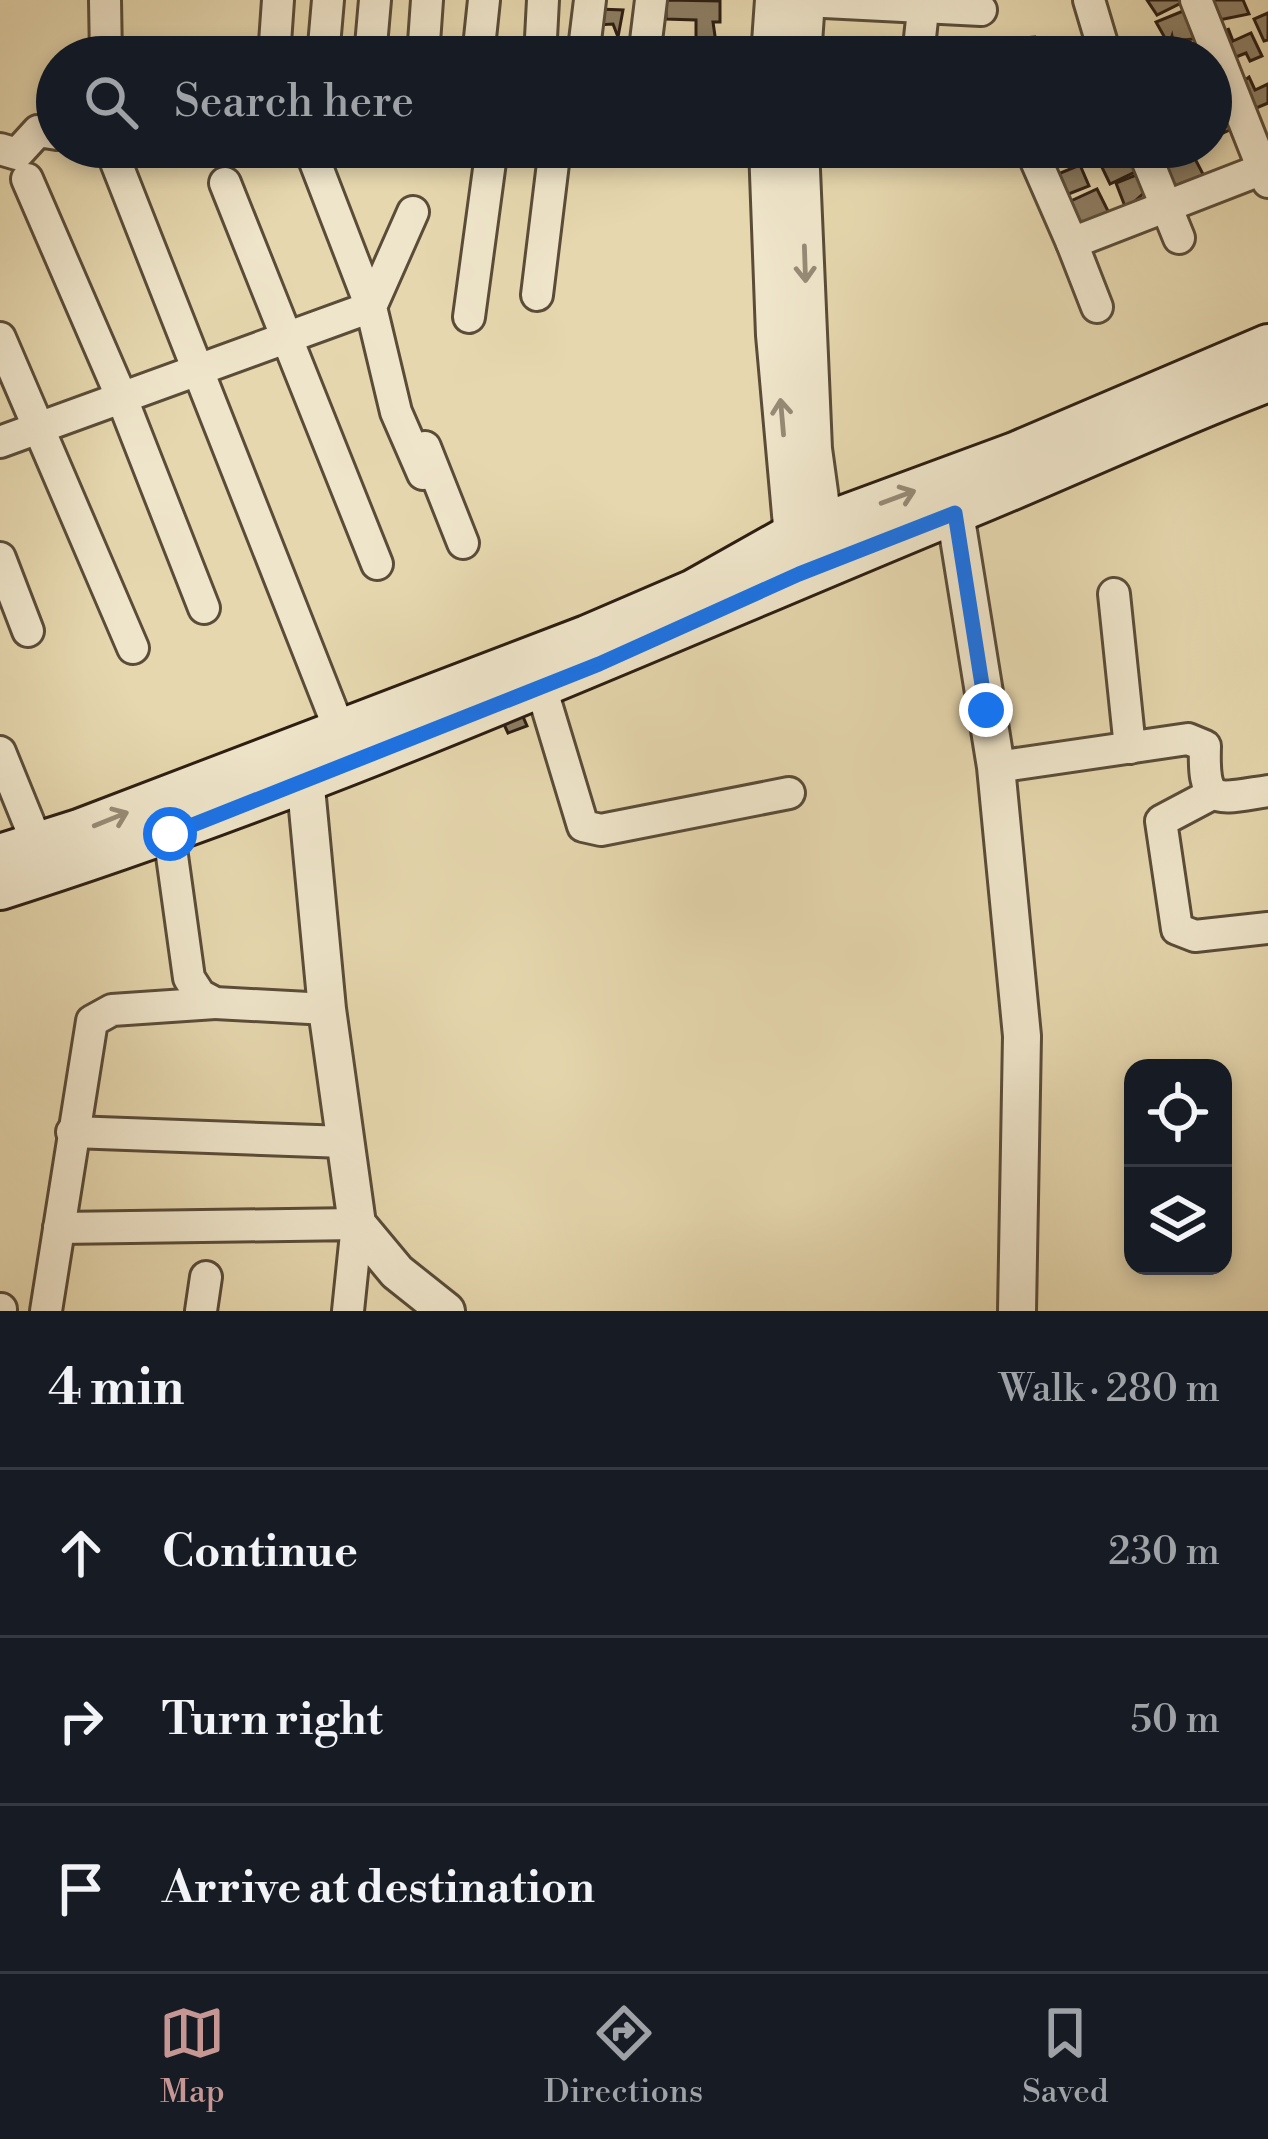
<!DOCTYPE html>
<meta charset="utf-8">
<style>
:root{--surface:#171b24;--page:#242831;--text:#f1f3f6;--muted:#9ea1a6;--line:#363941;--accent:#c59692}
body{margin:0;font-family:"Libre Bodoni",serif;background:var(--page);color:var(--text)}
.controls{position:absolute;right:36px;bottom:36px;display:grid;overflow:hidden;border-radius:24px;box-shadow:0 6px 18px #0003}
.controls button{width:108px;height:108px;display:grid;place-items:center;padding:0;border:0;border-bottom:3px solid var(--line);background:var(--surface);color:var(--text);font:60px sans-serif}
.stop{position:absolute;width:36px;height:36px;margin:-27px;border:9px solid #1a73e8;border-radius:50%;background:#fff}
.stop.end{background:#1a73e8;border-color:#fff;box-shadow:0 3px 12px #0008}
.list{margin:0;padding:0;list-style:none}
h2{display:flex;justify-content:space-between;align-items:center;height:156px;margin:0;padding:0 48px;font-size:51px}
h2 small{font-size:39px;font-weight:400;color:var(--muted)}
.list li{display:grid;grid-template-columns:78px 1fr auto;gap:36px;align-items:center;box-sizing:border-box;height:168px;padding:0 48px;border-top:3px solid var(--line)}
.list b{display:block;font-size:45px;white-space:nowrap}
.list em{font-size:39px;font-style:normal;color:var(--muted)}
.icon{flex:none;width:66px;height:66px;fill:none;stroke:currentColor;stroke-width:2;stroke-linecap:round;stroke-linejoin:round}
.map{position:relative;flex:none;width:1268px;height:1311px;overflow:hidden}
.search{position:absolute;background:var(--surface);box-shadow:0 6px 18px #0003;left:36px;right:36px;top:36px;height:132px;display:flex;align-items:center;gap:30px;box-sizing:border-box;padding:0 42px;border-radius:66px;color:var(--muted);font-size:45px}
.sheet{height:660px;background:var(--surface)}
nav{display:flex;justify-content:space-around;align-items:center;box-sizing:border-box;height:168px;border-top:3px solid var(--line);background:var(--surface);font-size:33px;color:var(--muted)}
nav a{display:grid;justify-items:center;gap:6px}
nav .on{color:var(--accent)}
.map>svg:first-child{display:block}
.building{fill:#8d7e63;stroke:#2c1d12;stroke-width:3}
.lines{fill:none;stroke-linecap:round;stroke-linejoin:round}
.minor-casing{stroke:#5a4c39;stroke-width:36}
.tertiary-casing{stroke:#5a4c39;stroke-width:42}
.secondary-casing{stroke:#2c1d12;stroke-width:48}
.minor{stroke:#efe5ca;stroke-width:30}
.tertiary{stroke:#efe5ca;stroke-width:36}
.secondary{stroke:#efe5ca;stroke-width:42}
.oneway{stroke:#978b77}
.route{stroke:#1a73e8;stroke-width:15}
</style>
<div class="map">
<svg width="1268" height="1311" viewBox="0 0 1268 1311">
<rect width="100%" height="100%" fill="#e6d7ae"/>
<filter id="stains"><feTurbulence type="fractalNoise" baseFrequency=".00167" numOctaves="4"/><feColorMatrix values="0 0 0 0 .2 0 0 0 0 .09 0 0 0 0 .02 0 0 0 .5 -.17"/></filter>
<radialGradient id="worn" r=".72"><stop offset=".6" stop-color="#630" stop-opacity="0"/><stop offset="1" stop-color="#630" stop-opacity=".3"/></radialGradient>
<g class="building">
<path d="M 666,0 L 720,1 L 720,22 L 713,22 L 718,57 L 664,57 L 664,38 L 696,38 L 696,20 L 666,19 Z"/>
<path d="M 1147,0 L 1181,0 L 1183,2 L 1157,15 Z"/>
<path d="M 1201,0 L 1243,0 L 1249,14 L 1214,21 Z"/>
<path d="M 598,9 L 623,10 L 618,37 L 613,24 L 598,25 Z"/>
<path d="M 1188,9 L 1199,34 L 1193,39 L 1173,41 L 1172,36 L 1169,45 L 1156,22 Z"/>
<path d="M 1268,13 L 1268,40 L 1264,41 L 1254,19 Z"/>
<path d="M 1228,28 L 1233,41 L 1251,33 L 1262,56 L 1250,61 L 1246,53 L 1231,59 Z"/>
<path d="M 1035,37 L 1044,57 L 1019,57 L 1027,46 L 1022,38 Z"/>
<path d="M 1089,42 L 1095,57 L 1053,57 Z"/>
<path d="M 1249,77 L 1255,90 L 1268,84 L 1268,103 L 1254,109 L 1245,80 Z"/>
<path d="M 1227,99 L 1238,126 L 1221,134 L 1216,122 L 1211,124 L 1211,110 Z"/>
<path d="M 1043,147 L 1084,147 L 1085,151 L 1052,166 Z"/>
<path d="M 1128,147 L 1139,170 L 1110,184 L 1098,159 Z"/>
<path d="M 1192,153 L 1204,176 L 1168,195 L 1157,168 Z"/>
<path d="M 1080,165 L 1089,186 L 1056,199 L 1048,178 Z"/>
<path d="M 1146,171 L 1145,192 L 1126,209 L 1116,183 Z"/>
<path d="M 1097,189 L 1110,215 L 1075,239 L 1060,206 Z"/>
<path d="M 521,712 L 527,726 L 508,733 L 502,720 Z"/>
</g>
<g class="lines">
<g class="minor-casing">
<g id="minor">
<path d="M 105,0 L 106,57"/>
<path d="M 1089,0 L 1106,57"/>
<path d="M 1196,0 L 1268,182"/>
<path d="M 805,1 L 981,10"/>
<path d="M 274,57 L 278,0"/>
<path d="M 323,57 L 328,0"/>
<path d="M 370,57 L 375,0"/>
<path d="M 423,57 L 427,0"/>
<path d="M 478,57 L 484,0"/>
<path d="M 540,57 L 543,0"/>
<path d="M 583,57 L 590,0"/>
<path d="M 644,57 L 651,0"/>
<path d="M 918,57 L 924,0"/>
<path d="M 110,147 L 340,731"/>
<path d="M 1030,147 L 1072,243 L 1268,167"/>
<path d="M 1142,147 L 1179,238"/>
<path d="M 0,149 L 17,154 L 38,131 L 57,134"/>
<path d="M 27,179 L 121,396 L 204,608"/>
<path d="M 225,183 L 377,564"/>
<path d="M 413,212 L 371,307 L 396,412 L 423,474"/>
<path d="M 1072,243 L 1097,307"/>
<path d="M 537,295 L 555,147"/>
<path d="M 469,317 L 492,147"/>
<path d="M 0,338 L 133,648"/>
<path d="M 0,442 L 371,307 L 312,154"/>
<path d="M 425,447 L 463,543"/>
<path d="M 0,558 L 28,631"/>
<path d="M 1114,594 L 1130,748"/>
<path d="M 541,687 L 583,826 L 601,830 L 789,793"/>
<path d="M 0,752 L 37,843"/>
<path d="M 996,767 L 1188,739 L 1205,746 C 1203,807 1215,799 1268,791"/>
<path d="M 1212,794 L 1161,821 L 1177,929 L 1195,936 L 1268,928"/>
<path d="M 169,834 L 189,978 L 200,995 L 215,1003 L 327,1009"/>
<path d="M 72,1132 L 345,1142"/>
<path d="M 59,1228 L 357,1224 L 348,1311"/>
<path d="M 0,1309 L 1,1309"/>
<path d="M 46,1311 L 92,1021 L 112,1010 L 215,1003"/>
<path d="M 201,1311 L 206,1277"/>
</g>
</g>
<g class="tertiary-casing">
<g id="tertiary">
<path d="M 770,57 L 774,0"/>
<path d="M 802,57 L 806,0"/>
<path d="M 768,147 L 775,335 L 795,559"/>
<path d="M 800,147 L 813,449 L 827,550"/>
<path d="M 955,513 L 996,767 L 1022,1036 L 1017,1311"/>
<path d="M 303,756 L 327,1009 L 357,1224 L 397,1272 L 446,1311"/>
</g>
</g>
<g class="secondary-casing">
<g id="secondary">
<path d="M 0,856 L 79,831 L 587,637 L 694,591 L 790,537 L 1015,454 L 1268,346"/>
<path d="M 0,888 C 328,784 640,642 957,511 C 1061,469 1163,420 1268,380"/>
</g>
</g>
<use href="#minor" class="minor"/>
<use href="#tertiary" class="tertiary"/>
<use href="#secondary" class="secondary"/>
</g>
<defs><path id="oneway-shaft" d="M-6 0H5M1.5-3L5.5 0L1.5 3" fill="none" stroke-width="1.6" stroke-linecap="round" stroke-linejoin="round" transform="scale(3)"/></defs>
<g class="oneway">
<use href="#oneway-shaft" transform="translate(805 264) rotate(88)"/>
<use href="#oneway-shaft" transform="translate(782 417) rotate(-95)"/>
<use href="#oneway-shaft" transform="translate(898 497) rotate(-20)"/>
<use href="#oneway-shaft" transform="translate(111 819) rotate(-22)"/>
</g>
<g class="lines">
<path class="route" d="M 170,834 L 599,664 L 799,574 L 955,513 L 986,710"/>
</g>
<rect width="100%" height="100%" filter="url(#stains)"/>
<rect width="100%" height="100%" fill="url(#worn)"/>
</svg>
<div class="controls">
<button><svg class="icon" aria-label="locate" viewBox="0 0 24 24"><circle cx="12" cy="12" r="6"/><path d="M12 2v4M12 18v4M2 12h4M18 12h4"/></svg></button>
<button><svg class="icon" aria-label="layers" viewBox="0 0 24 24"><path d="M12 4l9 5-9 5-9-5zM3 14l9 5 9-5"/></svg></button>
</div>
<div class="stop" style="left:170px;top:834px"></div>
<div class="stop end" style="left:986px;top:710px"></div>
<div class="search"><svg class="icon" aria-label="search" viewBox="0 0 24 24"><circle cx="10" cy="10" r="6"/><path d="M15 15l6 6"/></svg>Search here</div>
</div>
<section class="sheet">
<h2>4 min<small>Walk · 280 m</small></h2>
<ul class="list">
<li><svg class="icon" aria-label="ahead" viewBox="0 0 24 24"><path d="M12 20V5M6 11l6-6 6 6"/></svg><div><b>Continue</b></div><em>230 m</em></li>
<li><svg class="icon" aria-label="right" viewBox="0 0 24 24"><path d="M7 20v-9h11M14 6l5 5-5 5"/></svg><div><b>Turn right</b></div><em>50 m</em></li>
<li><svg class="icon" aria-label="arrive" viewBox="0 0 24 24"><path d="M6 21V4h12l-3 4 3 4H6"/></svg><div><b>Arrive at destination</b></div></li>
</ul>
</section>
<nav>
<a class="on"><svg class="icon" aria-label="map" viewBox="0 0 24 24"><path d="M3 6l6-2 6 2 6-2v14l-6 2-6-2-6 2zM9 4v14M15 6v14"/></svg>Map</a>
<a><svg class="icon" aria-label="directions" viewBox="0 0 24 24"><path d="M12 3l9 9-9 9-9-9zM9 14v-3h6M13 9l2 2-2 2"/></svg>Directions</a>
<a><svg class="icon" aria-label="saved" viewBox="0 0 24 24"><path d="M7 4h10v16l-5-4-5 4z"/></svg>Saved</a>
</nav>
